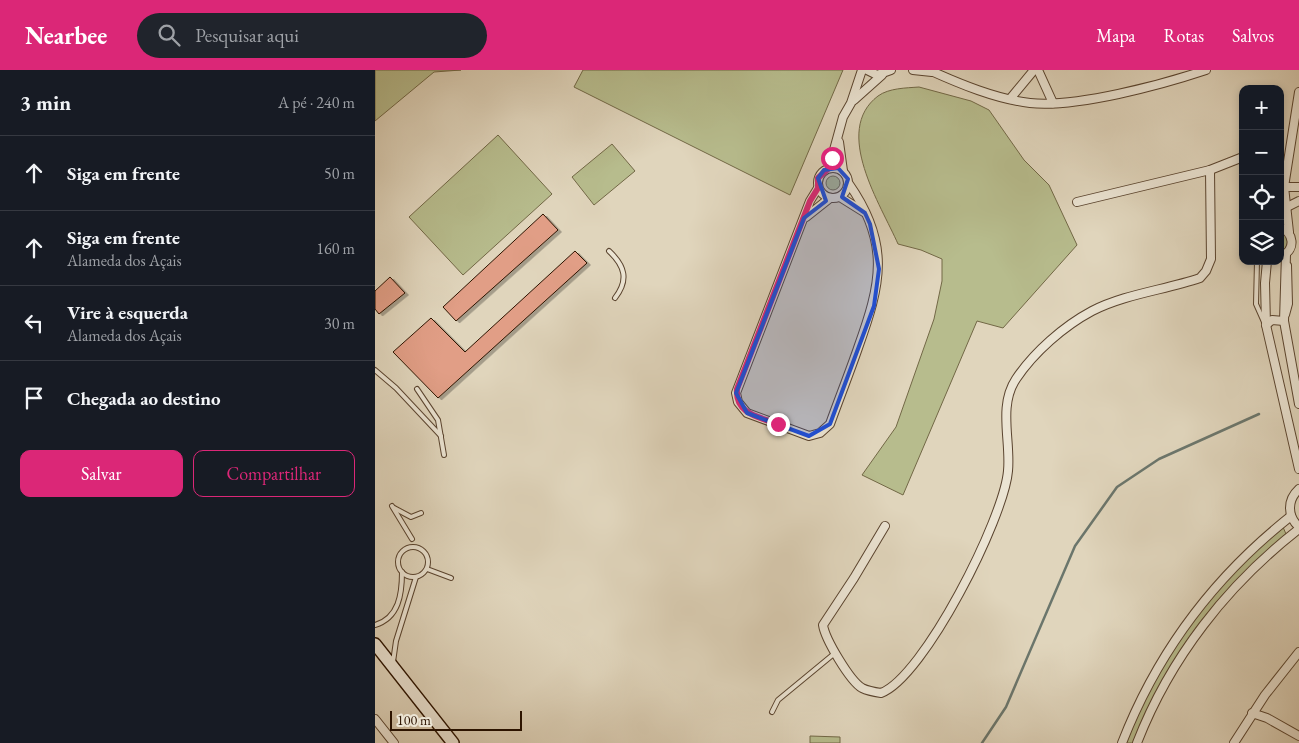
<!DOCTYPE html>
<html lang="pt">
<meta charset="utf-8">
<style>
:root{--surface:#171b24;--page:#20242c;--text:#f1f3f6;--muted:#9ea1a6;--line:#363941;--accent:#db2777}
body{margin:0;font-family:"EB Garamond",serif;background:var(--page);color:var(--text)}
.controls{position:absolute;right:15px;top:15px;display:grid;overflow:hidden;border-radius:10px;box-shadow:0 2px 8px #0003}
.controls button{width:45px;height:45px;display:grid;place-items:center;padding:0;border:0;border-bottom:1px solid var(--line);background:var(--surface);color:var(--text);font:25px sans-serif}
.scale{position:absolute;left:15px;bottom:12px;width:132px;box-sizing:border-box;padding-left:5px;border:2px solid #2d1400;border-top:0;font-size:14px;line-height:18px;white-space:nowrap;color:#2d1400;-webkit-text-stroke:4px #ebe4d3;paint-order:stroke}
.stop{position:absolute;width:15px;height:15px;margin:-11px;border:4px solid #db2777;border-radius:50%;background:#fff}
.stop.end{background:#db2777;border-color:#fff;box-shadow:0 1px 5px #0008}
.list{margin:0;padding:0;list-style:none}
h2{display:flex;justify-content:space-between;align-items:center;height:65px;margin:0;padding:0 20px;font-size:21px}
h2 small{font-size:16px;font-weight:400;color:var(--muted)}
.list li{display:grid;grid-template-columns:32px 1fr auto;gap:15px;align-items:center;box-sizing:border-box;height:75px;padding:0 20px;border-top:1px solid var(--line)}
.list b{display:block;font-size:19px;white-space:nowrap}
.list p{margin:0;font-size:16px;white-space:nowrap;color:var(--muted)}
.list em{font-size:16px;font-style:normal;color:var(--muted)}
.actions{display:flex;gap:10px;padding:15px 20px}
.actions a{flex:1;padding:11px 0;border:1px solid var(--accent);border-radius:10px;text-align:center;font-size:18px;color:var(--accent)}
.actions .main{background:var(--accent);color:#fff}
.icon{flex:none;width:28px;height:28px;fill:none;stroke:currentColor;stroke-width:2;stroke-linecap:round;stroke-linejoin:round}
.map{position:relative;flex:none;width:924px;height:673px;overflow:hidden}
header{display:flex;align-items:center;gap:30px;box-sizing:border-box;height:70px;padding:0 25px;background:var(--accent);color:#fff}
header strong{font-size:24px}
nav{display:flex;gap:28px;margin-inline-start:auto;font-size:18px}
.search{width:350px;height:45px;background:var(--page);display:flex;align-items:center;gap:12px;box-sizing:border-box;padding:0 18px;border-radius:28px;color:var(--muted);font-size:19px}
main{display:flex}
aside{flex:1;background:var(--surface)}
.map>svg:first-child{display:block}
.green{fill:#b7bc8d;stroke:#726846}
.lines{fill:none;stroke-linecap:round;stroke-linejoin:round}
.stream{stroke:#6b766c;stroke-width:2.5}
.building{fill:#e19e86;stroke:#2d1400;filter:url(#shadow)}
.lane-casing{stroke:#5a442f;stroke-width:6}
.street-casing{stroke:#5a442f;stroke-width:10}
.secondary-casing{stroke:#2d1400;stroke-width:14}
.lane{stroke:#ebe4d3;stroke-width:4}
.street{stroke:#ebe4d3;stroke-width:8}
.secondary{stroke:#ebe4d3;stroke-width:11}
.route{stroke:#db2777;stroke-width:6}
.marked{fill:#1d4ed8;fill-opacity:0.2;stroke:#1d4ed8;stroke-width:4;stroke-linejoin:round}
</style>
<header>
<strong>Nearbee</strong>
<div class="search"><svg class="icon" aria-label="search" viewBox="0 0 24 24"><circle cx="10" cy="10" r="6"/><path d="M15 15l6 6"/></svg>Pesquisar aqui</div>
<nav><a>Mapa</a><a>Rotas</a><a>Salvos</a></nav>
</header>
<main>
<aside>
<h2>3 min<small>A pé · 240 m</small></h2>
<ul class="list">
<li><svg class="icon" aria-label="ahead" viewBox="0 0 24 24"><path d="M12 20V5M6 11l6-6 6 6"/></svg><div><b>Siga em frente</b></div><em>50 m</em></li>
<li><svg class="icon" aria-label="ahead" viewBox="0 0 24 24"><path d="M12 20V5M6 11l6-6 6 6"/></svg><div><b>Siga em frente</b><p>Alameda dos Açais</p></div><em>160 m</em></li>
<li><svg class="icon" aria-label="left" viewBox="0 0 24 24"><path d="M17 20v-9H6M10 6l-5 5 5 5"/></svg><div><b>Vire à esquerda</b><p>Alameda dos Açais</p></div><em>30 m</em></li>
<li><svg class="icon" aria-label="arrive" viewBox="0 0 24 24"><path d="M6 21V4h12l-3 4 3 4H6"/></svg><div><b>Chegada ao destino</b></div></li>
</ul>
<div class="actions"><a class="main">Salvar</a><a>Compartilhar</a></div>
</aside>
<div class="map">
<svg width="924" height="673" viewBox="0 0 924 673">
<defs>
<filter id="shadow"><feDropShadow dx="3.5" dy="2" stdDeviation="0" flood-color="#0004"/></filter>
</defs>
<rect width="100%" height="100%" fill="#e0d5bc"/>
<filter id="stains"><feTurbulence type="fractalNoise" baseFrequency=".004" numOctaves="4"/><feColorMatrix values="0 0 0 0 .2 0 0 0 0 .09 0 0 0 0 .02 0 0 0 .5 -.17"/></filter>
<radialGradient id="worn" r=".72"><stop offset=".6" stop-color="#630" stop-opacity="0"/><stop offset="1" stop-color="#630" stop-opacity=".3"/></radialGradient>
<g class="green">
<path d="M 0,0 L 86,0 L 59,2 L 0,51 Z"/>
<path d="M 208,0 L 468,0 L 415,125 L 199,17 Z"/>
<path d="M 544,17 L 596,31 L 614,40 L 649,90 L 674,115 L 702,175 L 628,258 L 602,251 L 528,425 L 487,405 L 521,357 L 559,249 L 567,211 L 567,189 L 546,180 L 523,174 C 506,135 457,61 503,26 C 514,18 531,18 544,17 Z"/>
<path d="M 123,65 L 177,124 L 88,205 L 34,147 Z"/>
<path d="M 237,74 L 260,101 L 219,135 L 197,107 Z"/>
<circle cx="458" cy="113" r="7"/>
<path d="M 905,161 C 915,167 915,177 905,182 Z"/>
<path d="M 908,457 L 911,464 C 841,522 791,588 758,673 L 751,673 C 776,611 810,551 857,503 C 873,487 891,472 908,457 Z"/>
<path d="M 435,666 L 465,667 L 465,673 L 435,673 Z"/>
</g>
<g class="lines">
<path class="stream" d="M 607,673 L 631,637 L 700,476 L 742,417 L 784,389 L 884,344"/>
</g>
<g class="building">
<path d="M 168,144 L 183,160 L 81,251 L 68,237 Z"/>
<path d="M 200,181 L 212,193 L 63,328 L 18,282 L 56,248 L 90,282 Z"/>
<path d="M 15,207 L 30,223 L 4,244 L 0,239 L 0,221 Z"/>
</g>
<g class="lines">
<g class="lane-casing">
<g id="lane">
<path d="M 234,181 C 250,196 254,210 240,228"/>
<path d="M 882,191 L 881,234 L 889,252"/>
<path d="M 912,245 L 915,234 L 914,195"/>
<path d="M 0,300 L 21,318 L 66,366"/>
<path d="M 42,319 L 63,350 L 69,385"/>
<path d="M 17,436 L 37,469"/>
<path d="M 19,438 L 36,447 L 46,443"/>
<circle cx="38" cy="492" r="15"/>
<path d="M 52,499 L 76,508"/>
<path d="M 0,555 C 24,548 27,524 27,502"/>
<path d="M 18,592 L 21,571 L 41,507"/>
<path d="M 397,642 L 403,630 L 460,583"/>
</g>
</g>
<g class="street-casing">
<g id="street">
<path d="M 492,0 L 502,5 L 516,0"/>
<path d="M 538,0 L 557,2"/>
<path d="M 554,0 C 585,14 621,29 655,33 C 701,38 786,15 831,0"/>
<path d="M 663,0 L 678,33"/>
<path d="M 635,29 L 659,0"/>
<path d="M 479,30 L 507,5"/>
<path d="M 464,72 L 468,101"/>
<circle cx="458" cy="113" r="15"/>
<path d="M 454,98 L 468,47 L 476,33 L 487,0"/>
<path d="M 909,117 L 924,117"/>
<path d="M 443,118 L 435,131 L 361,323 L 363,332 L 372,343 L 434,366 L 445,363 L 455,354 C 464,329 474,304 483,278 C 506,214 516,174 474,114"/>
<path d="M 465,127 L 489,142"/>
<path d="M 702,132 L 835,100 L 868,87"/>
<path d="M 912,137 L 924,131"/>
<path d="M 431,147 L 455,128"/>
<path d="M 905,157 C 919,163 921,179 907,186"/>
<path d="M 914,162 L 909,117 L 924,22"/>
<path d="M 911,184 L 909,251 L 924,334"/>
<path d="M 892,191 L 890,213 L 891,255 L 924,399"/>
<path d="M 891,255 L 897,250 L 909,251"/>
<path d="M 924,419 C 912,430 912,446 924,457"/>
<path d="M 510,456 L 479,508 L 448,555 C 450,569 475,611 487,618 C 493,621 499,622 506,623 C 549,607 629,448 633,401 C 636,371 623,336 641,309 C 659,282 689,256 717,241 C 750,224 790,220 825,208 L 831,201 L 836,189 L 835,100"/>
<path d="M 877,643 L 892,648 L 924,666"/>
<path d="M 0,649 L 19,673"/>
<path d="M 747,673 C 782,583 840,506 916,446"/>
<path d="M 762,673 C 795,588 852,515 924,459"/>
<path d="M 859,673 L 890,625 L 924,582"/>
</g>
</g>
<g class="secondary-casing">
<path id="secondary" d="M 0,574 L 78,673"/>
</g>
<use href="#lane" class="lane"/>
<use href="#street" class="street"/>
<use href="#secondary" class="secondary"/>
</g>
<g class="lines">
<path class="route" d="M 403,354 C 384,347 360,344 362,319 L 435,131 L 443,118 L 443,108 L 454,98 L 457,88"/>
</g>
<path class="marked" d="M 463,98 L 473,109 L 467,127 L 490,143 L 495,154 L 504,199 L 499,236 L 455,354 L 434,366 L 372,343 L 361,323 L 429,148 L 451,131 L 443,108 L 449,100 Z"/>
<rect width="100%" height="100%" filter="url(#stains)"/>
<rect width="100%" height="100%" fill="url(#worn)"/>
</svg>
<div class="controls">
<button>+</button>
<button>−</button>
<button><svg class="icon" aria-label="locate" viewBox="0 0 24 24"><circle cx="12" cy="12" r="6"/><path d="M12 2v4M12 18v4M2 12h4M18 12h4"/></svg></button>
<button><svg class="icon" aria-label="layers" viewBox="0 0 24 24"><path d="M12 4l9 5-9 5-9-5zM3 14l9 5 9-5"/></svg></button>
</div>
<div class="scale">100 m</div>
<div class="stop" style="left:457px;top:88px"></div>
<div class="stop end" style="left:403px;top:354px"></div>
</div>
</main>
